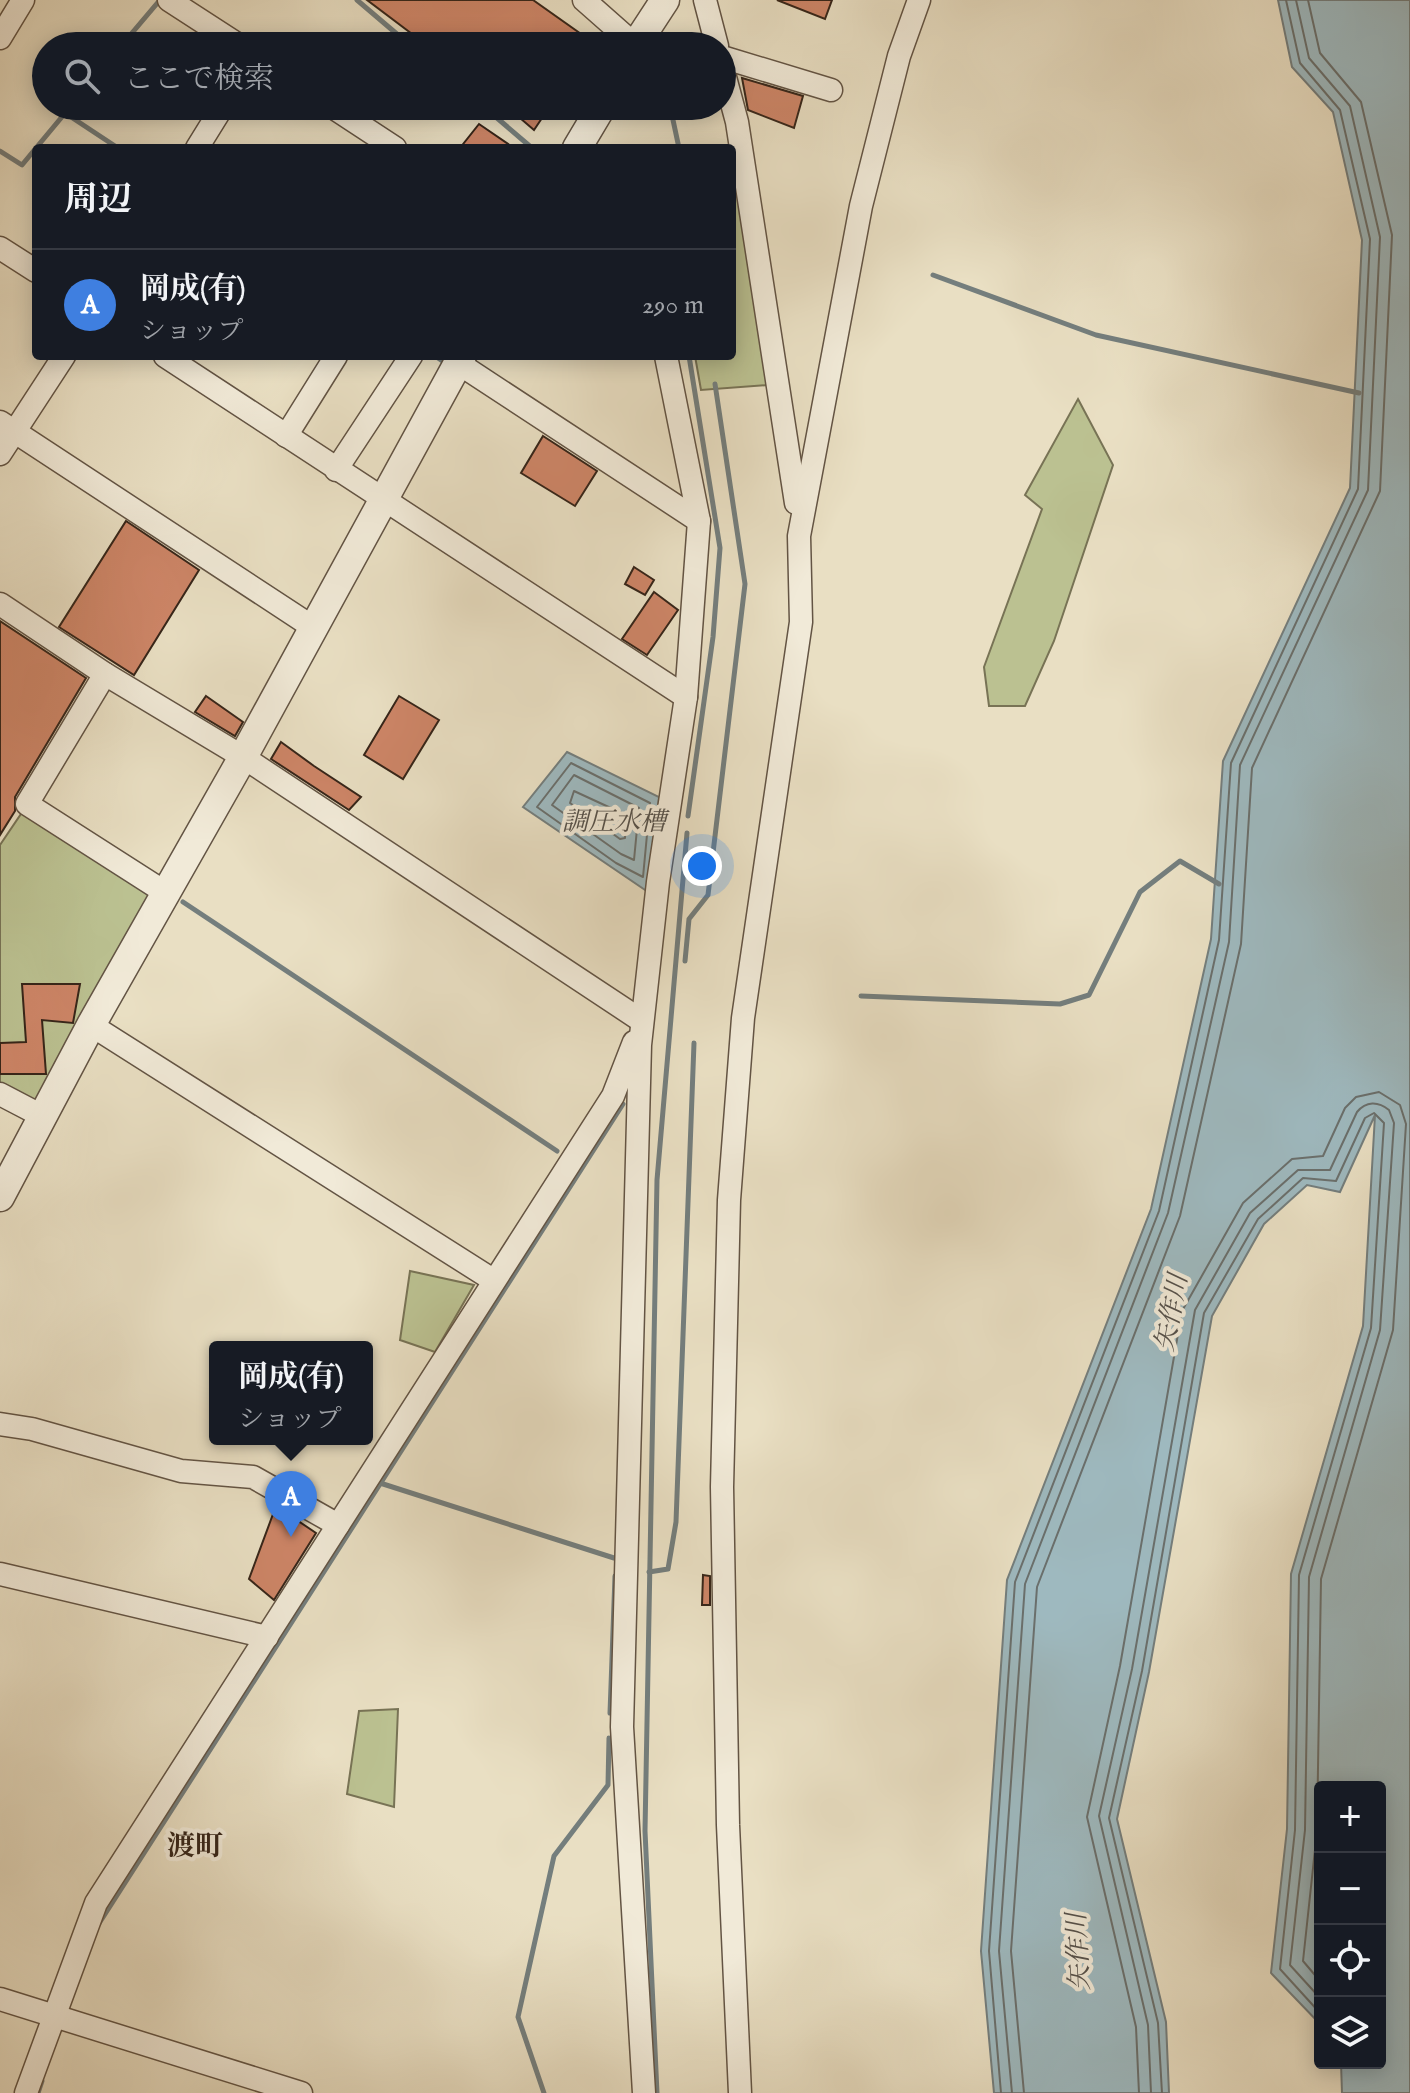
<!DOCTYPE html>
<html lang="ja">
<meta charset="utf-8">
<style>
:root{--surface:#171b24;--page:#242831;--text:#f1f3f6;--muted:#9ea1a6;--line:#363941;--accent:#db2777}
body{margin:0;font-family:"IM FELL English","Noto Serif JP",serif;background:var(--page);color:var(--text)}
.controls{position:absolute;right:24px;bottom:24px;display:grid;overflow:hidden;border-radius:8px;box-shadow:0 4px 20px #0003}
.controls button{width:72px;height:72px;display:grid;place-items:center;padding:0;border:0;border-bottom:2px solid var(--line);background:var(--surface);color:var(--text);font:40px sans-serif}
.you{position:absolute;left:702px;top:866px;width:28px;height:28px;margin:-20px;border:6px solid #fff;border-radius:50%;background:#1a73e8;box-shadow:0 0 0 12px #1a73e833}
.badge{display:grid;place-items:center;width:52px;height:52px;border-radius:50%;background:var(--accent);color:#fff;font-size:26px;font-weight:700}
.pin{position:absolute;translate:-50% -66px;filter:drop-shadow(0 2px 4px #0008)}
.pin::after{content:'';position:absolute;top:42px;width:28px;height:24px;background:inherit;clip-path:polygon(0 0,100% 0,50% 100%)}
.popup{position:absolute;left:209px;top:1341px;width:164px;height:104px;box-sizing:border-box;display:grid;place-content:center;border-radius:8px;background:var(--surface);filter:drop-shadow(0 2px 6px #0005);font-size:26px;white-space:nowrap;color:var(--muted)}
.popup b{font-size:30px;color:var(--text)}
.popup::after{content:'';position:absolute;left:50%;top:100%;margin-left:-16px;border:16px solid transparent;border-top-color:var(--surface)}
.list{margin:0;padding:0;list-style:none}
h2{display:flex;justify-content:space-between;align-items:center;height:104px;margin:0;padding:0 32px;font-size:34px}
h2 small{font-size:26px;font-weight:400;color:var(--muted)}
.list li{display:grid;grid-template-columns:52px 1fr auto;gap:24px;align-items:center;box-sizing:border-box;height:112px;padding:0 32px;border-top:2px solid var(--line)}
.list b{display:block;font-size:30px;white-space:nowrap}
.list p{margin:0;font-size:26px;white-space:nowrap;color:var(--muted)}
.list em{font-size:26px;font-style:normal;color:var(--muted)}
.icon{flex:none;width:44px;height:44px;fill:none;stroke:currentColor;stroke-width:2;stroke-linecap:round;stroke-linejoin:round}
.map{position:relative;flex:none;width:1410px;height:2093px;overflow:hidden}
.search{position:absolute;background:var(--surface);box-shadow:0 4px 20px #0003;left:32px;top:32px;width:704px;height:88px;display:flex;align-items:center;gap:20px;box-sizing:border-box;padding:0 28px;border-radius:44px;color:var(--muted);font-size:30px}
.panel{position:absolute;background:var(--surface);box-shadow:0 4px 20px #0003;left:32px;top:144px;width:704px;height:216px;border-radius:8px}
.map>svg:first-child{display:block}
.green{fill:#bbc191;stroke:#787355;stroke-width:2}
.water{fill:#9eb9bf;stroke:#747e7d;stroke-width:2}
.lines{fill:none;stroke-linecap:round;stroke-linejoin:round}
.shore{stroke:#6a6f6c;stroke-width:2}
.stream{stroke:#747e7d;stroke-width:5}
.building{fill:#cd8567;stroke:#362519;stroke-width:2}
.minor-casing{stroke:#635444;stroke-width:25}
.tertiary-casing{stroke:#635444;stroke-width:31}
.minor{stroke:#f1ead8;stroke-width:22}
.tertiary{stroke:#f1ead8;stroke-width:28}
.labels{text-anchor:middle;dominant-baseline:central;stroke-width:8;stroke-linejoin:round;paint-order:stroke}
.water-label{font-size:26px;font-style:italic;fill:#55514b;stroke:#f1ead8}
.quarter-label{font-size:28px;font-weight:bold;fill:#362519;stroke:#f1ead8}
</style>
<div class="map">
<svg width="1410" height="2093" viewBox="0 0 1410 2093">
<rect width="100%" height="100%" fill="#e9dfc3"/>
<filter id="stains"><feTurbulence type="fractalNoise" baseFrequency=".0025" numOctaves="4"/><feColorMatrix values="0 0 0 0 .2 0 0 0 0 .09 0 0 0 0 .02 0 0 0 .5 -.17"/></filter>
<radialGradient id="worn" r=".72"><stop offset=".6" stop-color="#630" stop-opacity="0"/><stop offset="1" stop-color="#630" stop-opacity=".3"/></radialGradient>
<g class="green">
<path d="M 742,191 L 768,385 L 701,390 L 695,356 L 732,356 L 732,195 Z"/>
<path d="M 1078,399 L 1113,465 L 1054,641 L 1025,706 L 989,706 L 984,667 L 1042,509 L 1025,495 Z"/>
<path d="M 23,811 L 153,896 L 38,1102 L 0,1088 L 0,845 Z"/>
<path d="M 410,1271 L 474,1285 L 435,1352 L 400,1340 Z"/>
<path d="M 398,1709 L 394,1807 L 347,1794 L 359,1711 Z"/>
</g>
<g class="water">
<path d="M 1278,0 L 1410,0 L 1410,2093 L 1342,2093 L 1341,2063 L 1380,2063 L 1380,1787 L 1320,1787 L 1320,2024 L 1271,1973 L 1287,1829 L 1291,1574 L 1363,1326 L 1375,1115 L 1340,1192 L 1307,1185 L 1264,1224 L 1212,1316 L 1149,1672 L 1117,1819 L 1166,2022 L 1169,2093 L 994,2093 L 981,1951 L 1007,1580 L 1151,1209 L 1211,939 L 1223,761 L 1350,488 L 1362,240 L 1333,112 L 1292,67 Z"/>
<path d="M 567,752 L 659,797 L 651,894 L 523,807 Z"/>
</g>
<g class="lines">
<g class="shore">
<path d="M 571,763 L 650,803 L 643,877 L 616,863 L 537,807 Z"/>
<path d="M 574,775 L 639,808 L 634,860 L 621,854 L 552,805 Z"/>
<path d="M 574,791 L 626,815 L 625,838 L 620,839 L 570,803 Z"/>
<path d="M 1001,2093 L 989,1951 L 1015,1582 L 1159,1211 L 1219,940 L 1231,763 L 1358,489 L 1370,239 L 1340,110 L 1300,63 L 1286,0"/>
<path d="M 1012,2093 L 999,1951 L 1025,1584 L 1168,1213 L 1229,942 L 1240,765 L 1368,490 L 1380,237 L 1350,106 L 1309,58 L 1296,0"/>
<path d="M 1024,2093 L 1011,1951 L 1037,1587 L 1180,1216 L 1241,944 L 1252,768 L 1380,491 L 1392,235 L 1361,102 L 1320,53 L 1308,0"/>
<path d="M 1139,2093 L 1136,2027 L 1087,1817 L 1120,1666 L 1182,1311 L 1243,1203 L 1292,1159 L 1323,1156 L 1345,1108 L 1356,1097 L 1379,1092 L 1400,1105 L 1406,1124 L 1393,1330 L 1321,1579 L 1317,1831 L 1303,1961 L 1320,1981"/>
<path d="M 1151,2093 L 1148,2025 L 1099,1816 L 1132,1669 L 1195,1310 L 1250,1213 L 1298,1170 L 1330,1170 L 1357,1112 C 1366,1101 1378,1101 1389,1110 L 1394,1123 L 1380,1330 L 1309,1577 L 1305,1830 L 1290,1965 L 1320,1998"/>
<path d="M 1162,2093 L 1158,2023 L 1109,1818 L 1142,1671 L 1204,1313 L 1258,1219 L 1303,1178 L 1336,1181 L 1365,1118 L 1374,1113 L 1384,1123 L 1371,1328 L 1299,1575 L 1295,1830 L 1280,1969 L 1320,2013"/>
</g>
<g class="stream">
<path d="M 357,0 L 411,46"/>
<path d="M 121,46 L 160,0"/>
<path d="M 483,106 L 532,148"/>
<path d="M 670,106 L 679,148"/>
<path d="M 65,113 L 118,148"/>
<path d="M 36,148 L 71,106"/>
<path d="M 0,151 L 22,165 L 36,148"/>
<path d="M 933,275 L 1096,335 L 1359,393"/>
<path d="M 435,356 L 447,364"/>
<path d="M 688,816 L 713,637 L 720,548 L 689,356"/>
<path d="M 183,902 L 557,1151"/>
<path d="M 685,961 L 689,919 L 708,895 L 745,584 L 715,384"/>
<path d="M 861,996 L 1060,1004 L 1089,995 L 1140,892 L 1180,861 L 1219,884"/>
<path d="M 380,1483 L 614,1558"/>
<path d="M 649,1572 L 668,1569 L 676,1522 L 694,1043"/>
<path d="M 610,1713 L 615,1576"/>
<path d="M 98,1925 L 623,1104"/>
<path d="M 38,2093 L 42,2081"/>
<path d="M 544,2093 L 518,2017 L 554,1856 L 608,1785 L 609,1738"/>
<path d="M 657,2093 L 645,1831 L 657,1180 L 687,833"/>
</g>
</g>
<g class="building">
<path d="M 367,0 L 533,0 L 598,46 L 428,46 Z"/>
<path d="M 777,0 L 832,0 L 825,19 Z"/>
<path d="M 742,78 L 803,96 L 794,128 L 748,110 Z"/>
<path d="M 506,106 L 550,106 L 534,130 Z"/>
<path d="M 479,124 L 514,148 L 460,148 Z"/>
<path d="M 543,436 L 597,471 L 575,506 L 521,473 Z"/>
<path d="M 126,521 L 199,570 L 134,675 L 59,627 Z"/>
<path d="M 634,567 L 654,580 L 645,595 L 625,584 Z"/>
<path d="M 654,592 L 678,610 L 647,655 L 622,639 Z"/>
<path d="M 0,621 L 86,678 L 15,797 L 15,811 L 0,835 Z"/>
<path d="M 206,696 L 243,722 L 235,736 L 195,712 Z"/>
<path d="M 399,696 L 439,720 L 403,779 L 364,755 Z"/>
<path d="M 281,742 L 314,766 L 361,797 L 349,810 L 271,759 Z"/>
<path d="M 22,984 L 80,984 L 73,1023 L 42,1020 L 46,1074 L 0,1074 L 0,1043 L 26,1042 Z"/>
<path d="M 276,1506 L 316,1533 L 274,1600 L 249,1579 Z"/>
<path d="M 703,1575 L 710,1576 L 710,1605 L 702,1605 Z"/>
</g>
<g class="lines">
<g class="minor-casing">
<g id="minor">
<path d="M 169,0 L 240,46"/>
<path d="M 584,0 L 635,45"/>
<path d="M 705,0 L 717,46"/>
<path d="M 0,38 L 23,0"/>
<path d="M 722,57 L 831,90"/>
<path d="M 722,66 L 737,122 L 796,503"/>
<path d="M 331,106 L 395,148"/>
<path d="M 197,148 L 223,106"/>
<path d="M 0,248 L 36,271"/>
<path d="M 165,356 L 686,697"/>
<path d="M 458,363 L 699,521"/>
<path d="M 0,422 L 314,628"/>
<path d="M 286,436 L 336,356"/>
<path d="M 0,454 L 64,356"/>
<path d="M 336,470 L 411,356"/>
<path d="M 0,604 L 105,674 L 243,757 L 642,1021"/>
<path d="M 105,674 L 27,804 L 166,893"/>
<path d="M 91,1025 L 493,1280"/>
<path d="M 0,1094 L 44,1117"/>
<path d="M 0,1424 L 32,1429 L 181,1471 L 253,1477 L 338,1525"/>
<path d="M 0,1574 L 267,1637"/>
<path d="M 0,1999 L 301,2093"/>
<path d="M 26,2093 L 96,1903 L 613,1096 L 634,1042"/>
<path d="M 644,2093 L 622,1727 L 640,1045 L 658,882 L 686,697 L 699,521 L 666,356"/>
<path d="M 740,2093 L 728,1825 L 722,1487 L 729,1200 L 743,1018 L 801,622 L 799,536 L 861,206 L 899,56 L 919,0"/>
</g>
</g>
<g class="tertiary-casing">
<g id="tertiary">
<path d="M 635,46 L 665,0"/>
<path d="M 577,148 L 602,106"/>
<path d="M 0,1197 L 91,1025 L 243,757 L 462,356"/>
</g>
</g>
<use href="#minor" class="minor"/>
<use href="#tertiary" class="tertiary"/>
</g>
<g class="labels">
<g class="water-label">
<text x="614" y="822">調圧水槽</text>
<text transform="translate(1172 1313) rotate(-79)">矢作川</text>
<text transform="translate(1079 1952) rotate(-93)">矢作川</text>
</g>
<g class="quarter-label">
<text x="195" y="1847">渡町</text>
</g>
</g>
<rect width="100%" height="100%" filter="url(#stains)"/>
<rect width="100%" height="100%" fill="url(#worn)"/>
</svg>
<div class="controls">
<button>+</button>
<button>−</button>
<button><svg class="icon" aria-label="locate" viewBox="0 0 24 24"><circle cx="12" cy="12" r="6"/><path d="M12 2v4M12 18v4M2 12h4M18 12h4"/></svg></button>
<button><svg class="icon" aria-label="layers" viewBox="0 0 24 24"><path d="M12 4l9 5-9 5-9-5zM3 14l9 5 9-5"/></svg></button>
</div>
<div class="you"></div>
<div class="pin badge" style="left:291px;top:1537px;background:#3f7fe0">A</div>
<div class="popup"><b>岡成(有)</b>ショップ</div>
<div class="search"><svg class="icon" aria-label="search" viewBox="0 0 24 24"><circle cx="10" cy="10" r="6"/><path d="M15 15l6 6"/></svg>ここで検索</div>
<section class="panel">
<h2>周辺<small></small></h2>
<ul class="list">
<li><span class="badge" style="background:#3f7fe0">A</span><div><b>岡成(有)</b><p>ショップ</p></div><em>290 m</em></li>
</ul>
</section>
</div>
